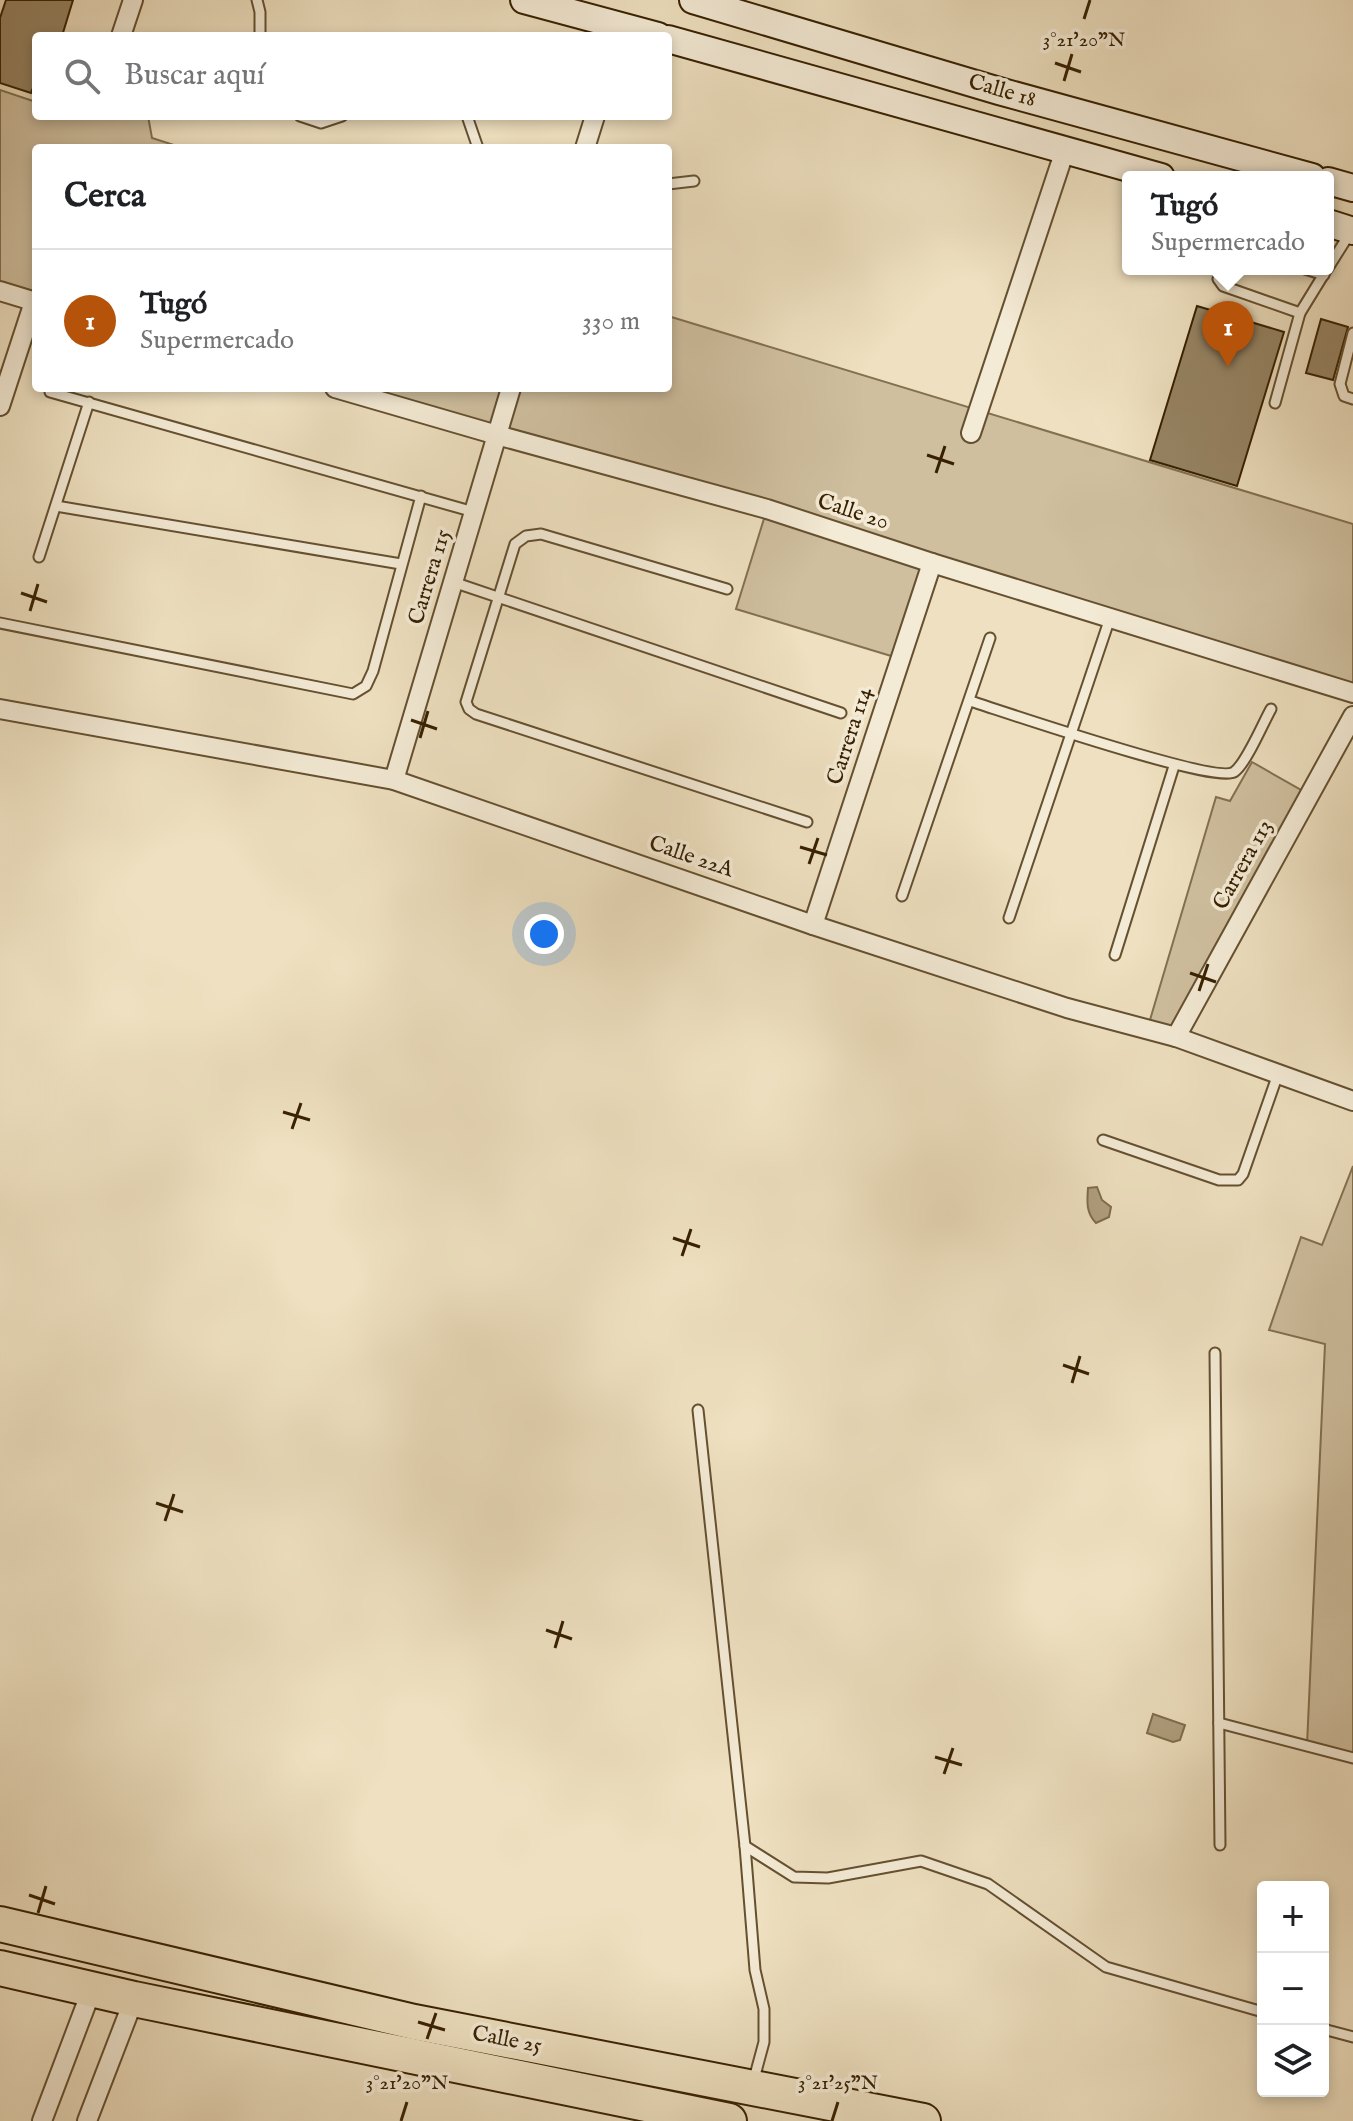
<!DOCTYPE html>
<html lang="es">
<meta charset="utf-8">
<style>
:root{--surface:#fff;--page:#f2f2f2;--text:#202124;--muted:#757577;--line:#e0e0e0;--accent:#b45309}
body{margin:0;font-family:"IM FELL English",serif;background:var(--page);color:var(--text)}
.controls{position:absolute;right:24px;bottom:24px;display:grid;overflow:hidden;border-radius:8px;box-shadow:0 4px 12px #0003}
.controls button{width:72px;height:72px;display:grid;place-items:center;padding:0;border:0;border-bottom:2px solid var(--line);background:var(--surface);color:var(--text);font:40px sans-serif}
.you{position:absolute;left:544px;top:934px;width:28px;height:28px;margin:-20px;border:6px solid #fff;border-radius:50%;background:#1a73e8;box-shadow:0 0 0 12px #1a73e833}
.badge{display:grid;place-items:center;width:52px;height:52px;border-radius:50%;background:var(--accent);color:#fff;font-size:26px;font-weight:700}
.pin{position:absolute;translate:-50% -66px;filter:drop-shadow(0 2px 4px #0008)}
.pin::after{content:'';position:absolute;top:42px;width:28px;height:24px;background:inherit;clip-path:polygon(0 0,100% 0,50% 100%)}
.popup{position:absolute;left:1122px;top:171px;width:212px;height:104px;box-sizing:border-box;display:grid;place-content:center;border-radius:8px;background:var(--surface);filter:drop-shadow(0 2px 6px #0005);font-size:26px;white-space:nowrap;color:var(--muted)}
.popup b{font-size:30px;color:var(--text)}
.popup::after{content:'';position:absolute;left:50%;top:100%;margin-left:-16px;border:16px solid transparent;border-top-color:var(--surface)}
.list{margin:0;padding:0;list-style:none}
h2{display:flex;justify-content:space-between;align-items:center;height:104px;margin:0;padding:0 32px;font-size:34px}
h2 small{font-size:26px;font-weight:400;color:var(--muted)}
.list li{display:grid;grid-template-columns:52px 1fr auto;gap:24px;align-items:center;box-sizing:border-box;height:144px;padding:0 32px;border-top:2px solid var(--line)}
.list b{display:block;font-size:30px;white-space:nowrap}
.list p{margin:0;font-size:26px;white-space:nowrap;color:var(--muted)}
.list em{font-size:26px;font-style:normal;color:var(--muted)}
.icon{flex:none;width:44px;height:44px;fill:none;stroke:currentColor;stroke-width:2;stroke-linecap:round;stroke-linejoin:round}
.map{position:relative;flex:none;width:1353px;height:2121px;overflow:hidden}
.search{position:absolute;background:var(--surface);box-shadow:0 4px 12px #0003;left:32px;top:32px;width:640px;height:88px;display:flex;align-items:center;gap:20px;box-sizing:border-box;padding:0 28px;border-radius:8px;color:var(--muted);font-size:30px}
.panel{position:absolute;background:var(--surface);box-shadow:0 4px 12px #0003;left:32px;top:144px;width:640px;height:248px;border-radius:8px}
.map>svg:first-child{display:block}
.green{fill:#cfbf9f;stroke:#837050;stroke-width:2}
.water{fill:#b09f7f;stroke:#806c4c;stroke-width:2}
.building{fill:#968464;stroke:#372000;stroke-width:2}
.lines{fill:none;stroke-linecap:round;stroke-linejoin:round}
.lane-casing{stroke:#655030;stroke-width:13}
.street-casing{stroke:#655030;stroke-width:22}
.secondary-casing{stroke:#372000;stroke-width:30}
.highway-casing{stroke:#372000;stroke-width:38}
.lane{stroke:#f4ebd6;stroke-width:9}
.street{stroke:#f4ebd6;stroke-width:18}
.secondary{stroke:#f4ebd6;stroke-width:26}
.highway{stroke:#eee0c0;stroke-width:34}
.ticks{fill:none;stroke:#372000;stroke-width:3}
.labels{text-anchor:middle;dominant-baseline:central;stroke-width:7;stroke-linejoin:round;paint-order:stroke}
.street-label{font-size:22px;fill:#372000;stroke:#f4ebd6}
.ticks-label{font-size:20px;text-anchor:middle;fill:#372000;stroke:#f4ebd6;stroke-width:7;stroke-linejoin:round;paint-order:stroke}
</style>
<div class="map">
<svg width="1353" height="2121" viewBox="0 0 1353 2121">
<rect width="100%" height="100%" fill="#eee0c0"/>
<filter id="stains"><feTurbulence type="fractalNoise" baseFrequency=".0025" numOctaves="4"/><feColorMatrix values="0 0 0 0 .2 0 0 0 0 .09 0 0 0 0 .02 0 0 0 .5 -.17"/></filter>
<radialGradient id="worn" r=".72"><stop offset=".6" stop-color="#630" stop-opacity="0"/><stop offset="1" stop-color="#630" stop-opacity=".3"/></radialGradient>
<g class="green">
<path d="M 0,90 L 36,102 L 36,116 L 148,116 L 152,138 L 183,148 L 36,148 L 36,302 L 0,291 Z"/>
<path d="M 668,316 L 1353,524 L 1353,693 L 932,563 L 901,659 L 736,609 L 767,509 L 335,388 L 668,388 Z"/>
<path d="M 1252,762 L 1308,794 L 1176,1037 L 1147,1030 L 1216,797 L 1230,801 Z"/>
<path d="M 1353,1166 L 1353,1758 L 1307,1745 L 1325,1344 L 1269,1330 L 1301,1237 L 1322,1245 Z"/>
</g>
<g class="water">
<path d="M 1097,1187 L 1102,1200 L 1111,1207 L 1109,1217 L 1096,1223 C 1086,1213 1087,1202 1088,1188 Z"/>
<path d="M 1153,1714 L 1185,1725 L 1180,1740 L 1173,1742 L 1147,1733 Z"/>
</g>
<g class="building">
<path d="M 6,0 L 73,0 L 62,36 L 36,36 L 36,92 L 32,90 L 31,93 L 0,83 L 0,18 Z"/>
<path d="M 1197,306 L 1284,332 L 1237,486 L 1150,460 Z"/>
<path d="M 1321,319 L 1348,327 L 1333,380 L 1306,373 Z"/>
</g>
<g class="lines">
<g class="lane-casing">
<g id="lane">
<path d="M 257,0 L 260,12 L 260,36"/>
<path d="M 300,116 L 321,123 L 342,116"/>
<path d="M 467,116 L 478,148"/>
<path d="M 668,184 L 694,181"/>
<path d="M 1328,268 L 1350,233"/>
<path d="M 1221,269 L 1218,279 L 1223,286 L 1300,313"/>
<path d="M 1305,269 L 1324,275"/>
<path d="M 1353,333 L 1340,384 L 1344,396 L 1353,399"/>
<path d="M 50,392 L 474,512"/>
<path d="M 1275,403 L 1300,313 L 1327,269"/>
<path d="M 56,506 L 401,564"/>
<path d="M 39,557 L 89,402"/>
<path d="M 453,582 L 841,713"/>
<path d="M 727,589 L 541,534 L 526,536 L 515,544 L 466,702 L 469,709 L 476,714 L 807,822"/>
<path d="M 0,623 L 353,694 L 366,686 L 373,671 L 421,496"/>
<path d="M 970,701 C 1005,712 1215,784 1234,772 C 1246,764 1263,723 1271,709"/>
<path d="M 902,896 L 990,638"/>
<path d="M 1009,918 L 1110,618"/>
<path d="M 1115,955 L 1174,766"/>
<path d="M 1103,1140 L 1219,1180 L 1238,1180 L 1243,1174 L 1278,1074"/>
<path d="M 1215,1353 L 1220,1845"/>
<path d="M 698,1410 L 745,1846 L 755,1970 L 764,2009 L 764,2042 L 754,2079"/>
<path d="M 1219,1723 L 1353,1758"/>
<path d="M 745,1846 L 794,1877 L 828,1878 L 921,1861 L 988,1884 L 1106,1967 L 1263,2012"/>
<path d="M 1323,2029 L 1353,2037"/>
</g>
</g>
<g class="street-casing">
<g id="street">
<path d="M 121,36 L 133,0"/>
<path d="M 585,148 L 595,116"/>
<path d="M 0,291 L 36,302"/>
<path d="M 335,388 L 497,435 L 767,509 L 932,563 L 1353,693"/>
<path d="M 0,406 L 34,302"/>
<path d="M 971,433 L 1065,150"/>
<path d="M 0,709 L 394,780 L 813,925 L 1067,1008 L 1176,1037 L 1353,1101"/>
<path d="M 394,780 L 511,388"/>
<path d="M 813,925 L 932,563"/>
<path d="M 1176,1037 L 1353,716"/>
<path d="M 42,2121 L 92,1989"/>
<path d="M 87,2121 L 134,1999"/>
</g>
</g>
<g class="secondary-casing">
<g id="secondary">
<path d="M 524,0 L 658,36"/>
<path d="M 693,0 L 999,91 L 1312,177"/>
<path d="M 668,39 L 1161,177"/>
<path d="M 1328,181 L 1353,188"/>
<path d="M 1328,223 L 1353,231"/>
</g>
</g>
<g class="highway-casing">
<g id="highway">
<path d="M 0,1924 L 414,2022 L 923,2121"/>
<path d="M 0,1968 L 134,1999 L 729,2121"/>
</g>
</g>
<use href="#lane" class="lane"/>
<use href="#street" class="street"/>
<use href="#secondary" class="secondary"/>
<use href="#highway" class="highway"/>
</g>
<path class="ticks" d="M 1084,19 L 1090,0M 1055,63 L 1081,72M 1064,81 L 1072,54M 927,455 L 954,464M 936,473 L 945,446M 21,593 L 47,602M 30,611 L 38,584M 411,720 L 437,729M 420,738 L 428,711M 800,847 L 827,855M 809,864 L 818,838M 1190,973 L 1216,982M 1199,991 L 1208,964M 283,1112 L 310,1120M 292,1129 L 301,1103M 673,1238 L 700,1247M 682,1256 L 691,1229M 1063,1365 L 1089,1374M 1072,1383 L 1080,1356M 156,1503 L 183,1512M 165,1521 L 174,1494M 546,1630 L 572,1639M 555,1648 L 563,1621M 935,1757 L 962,1765M 944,1774 L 953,1748M 29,1895 L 55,1904M 38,1913 L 46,1886M 418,2022 L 445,2030M 427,2039 L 436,2013M 401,2121 L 407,2102M 832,2121 L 838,2102"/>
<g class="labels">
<g class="street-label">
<text transform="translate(1002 91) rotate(16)">Calle 18</text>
<text transform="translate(853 512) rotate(18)">Calle 20</text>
<text transform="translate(430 577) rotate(-73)">Carrera 115</text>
<text transform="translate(850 736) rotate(-72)">Carrera 114</text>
<text transform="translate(691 857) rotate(19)">Calle 22A</text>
<text transform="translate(1243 865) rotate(-61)">Carrera 113</text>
<text transform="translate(507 2040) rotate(11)">Calle 25</text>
</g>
</g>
<g class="ticks-label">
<text x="1084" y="46">3°21'20"N</text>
<text x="407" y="2089">3°21'20"N</text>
<text x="838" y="2089">3°21'25"N</text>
</g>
<rect width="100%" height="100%" filter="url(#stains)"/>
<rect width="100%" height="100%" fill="url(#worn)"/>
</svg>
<div class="controls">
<button>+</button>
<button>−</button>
<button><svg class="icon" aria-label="layers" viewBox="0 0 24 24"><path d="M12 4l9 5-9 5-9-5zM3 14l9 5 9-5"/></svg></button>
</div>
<div class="you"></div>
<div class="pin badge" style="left:1228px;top:367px">1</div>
<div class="popup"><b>Tugó</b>Supermercado</div>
<div class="search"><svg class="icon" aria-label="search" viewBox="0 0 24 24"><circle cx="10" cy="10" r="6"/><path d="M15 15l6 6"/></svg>Buscar aquí</div>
<section class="panel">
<h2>Cerca<small></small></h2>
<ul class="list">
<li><span class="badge">1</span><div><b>Tugó</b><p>Supermercado</p></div><em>330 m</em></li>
</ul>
</section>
</div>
